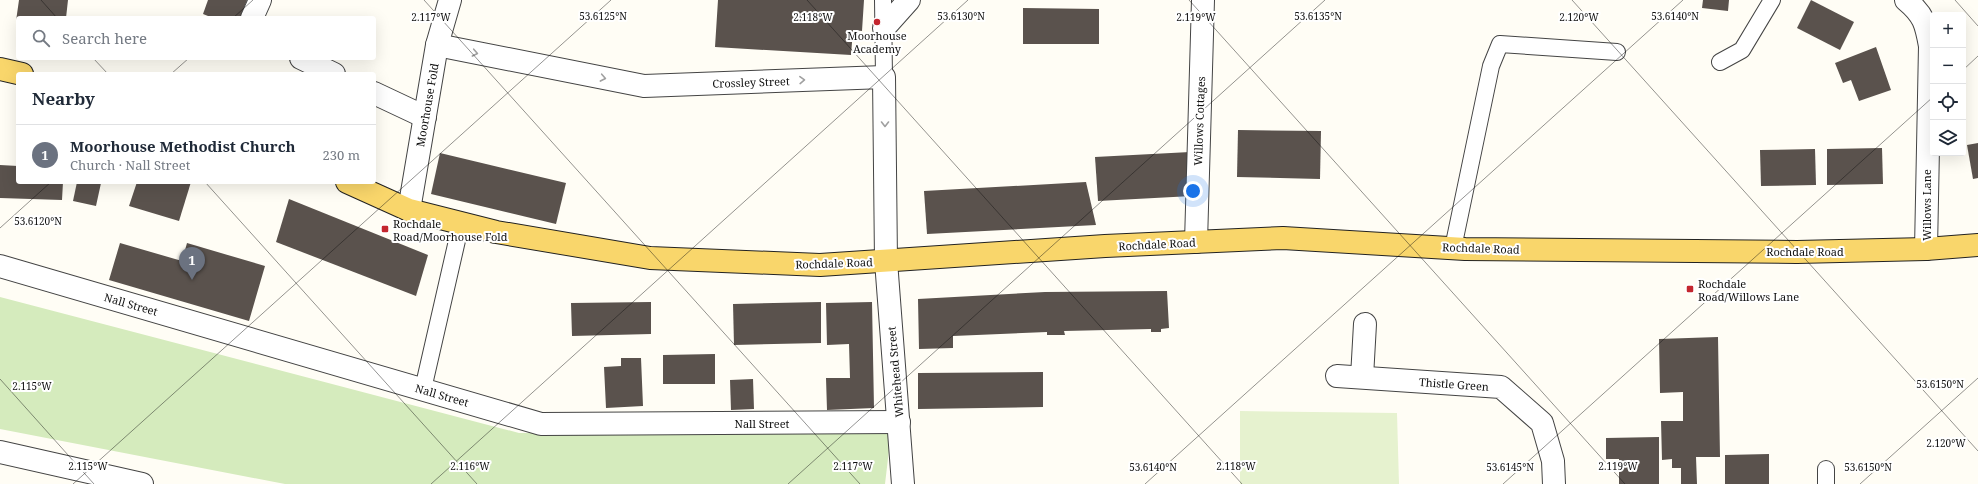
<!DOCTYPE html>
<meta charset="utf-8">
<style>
:root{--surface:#fff;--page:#f2f2f3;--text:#1f2937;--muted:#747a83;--line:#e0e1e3;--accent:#0f766e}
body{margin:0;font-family:"Noto Serif",serif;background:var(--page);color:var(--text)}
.controls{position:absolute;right:12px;top:12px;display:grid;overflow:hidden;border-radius:4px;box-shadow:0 4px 16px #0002}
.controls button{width:36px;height:36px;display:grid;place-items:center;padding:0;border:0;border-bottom:1px solid var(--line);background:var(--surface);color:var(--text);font:20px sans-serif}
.you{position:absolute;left:1193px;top:191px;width:14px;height:14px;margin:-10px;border:3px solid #fff;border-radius:50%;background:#1a73e8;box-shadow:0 0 0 6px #1a73e833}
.badge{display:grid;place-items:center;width:26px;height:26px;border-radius:50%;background:var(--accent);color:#fff;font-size:13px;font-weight:700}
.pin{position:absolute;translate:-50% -33px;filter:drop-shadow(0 1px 2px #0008)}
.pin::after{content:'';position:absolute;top:21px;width:14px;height:12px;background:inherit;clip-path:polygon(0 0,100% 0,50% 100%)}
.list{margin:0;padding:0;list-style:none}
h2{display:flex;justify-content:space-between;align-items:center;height:52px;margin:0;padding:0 16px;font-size:17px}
h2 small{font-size:13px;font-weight:400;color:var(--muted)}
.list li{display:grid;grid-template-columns:26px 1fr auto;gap:12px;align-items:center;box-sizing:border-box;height:60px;padding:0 16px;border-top:1px solid var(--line)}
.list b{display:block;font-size:15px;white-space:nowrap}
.list p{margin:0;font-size:13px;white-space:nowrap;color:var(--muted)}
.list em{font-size:13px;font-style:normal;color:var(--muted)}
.icon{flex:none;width:22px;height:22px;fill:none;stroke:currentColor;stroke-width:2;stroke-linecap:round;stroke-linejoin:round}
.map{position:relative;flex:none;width:1978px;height:484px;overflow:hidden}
.search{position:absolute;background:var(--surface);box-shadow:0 4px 16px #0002;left:16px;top:16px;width:360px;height:44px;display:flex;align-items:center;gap:10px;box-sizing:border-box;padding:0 14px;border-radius:4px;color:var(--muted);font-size:15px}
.panel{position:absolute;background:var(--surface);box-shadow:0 4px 16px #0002;left:16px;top:72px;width:360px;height:112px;border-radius:4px}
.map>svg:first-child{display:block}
.green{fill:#d5ebbd}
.pitch{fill:#e6f2cf}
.building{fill:#5a524d}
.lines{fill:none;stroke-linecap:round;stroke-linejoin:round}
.lane-casing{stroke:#444;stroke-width:18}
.street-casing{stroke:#444;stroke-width:24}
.primary-casing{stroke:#222;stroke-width:24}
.lane{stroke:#fff;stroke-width:16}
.street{stroke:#fff;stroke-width:22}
.primary{stroke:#f9d66b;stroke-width:22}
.oneway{stroke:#a0a0a0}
.ticks{fill:none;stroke:#111;stroke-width:1;stroke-opacity:0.45}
.poi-dot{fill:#c4262e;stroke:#fff;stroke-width:1.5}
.labels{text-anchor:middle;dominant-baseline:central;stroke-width:4;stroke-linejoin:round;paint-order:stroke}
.poi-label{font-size:11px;fill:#111;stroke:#fff;text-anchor:start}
.street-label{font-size:11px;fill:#111;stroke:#fff}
.ticks-label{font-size:10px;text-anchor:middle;fill:#111;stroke:#fff;stroke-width:4;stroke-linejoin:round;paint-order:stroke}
</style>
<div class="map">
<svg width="1978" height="484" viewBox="0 0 1978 484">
<rect width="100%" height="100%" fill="#fffdf5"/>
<path class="green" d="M 0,297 L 519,433 L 891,433 L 885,484 L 285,484 L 0,429 Z"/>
<path class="pitch" d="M 1240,411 L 1397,413 L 1399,484 L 1240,484 Z"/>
<g class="building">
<path d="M 19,0 L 68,0 L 66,18 L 18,18 L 18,22 L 16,21 Z"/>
<path d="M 208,0 L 247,0 L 240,18 L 213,18 L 203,14 Z"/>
<path d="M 718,0 L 864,0 L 862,31 L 853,30 L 851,55 L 715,47 Z"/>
<path d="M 1703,0 L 1729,0 L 1728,11 L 1702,8 Z"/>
<path d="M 1811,0 L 1854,22 L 1840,50 L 1797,28 Z"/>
<path d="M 1023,8 L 1099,9 L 1099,44 L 1023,44 Z"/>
<path d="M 1876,47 L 1891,90 L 1859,101 L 1851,80 L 1843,83 L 1835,63 Z"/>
<path d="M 1238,130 L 1321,131 L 1320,179 L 1237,177 Z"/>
<path d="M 1978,143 L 1978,178 L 1973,179 L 1967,145 Z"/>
<path d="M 1882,148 L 1883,184 L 1827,185 L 1827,149 Z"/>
<path d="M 1815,149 L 1816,185 L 1761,186 L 1760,150 Z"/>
<path d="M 1190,152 L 1192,196 L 1098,201 L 1095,157 Z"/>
<path d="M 440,153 L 566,183 L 556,224 L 431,194 Z"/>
<path d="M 0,165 L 18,166 L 18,182 L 63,182 L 62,200 L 0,198 Z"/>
<path d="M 77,182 L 101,183 L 96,206 L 73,201 Z"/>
<path d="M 137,182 L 191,182 L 179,221 L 129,206 Z"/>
<path d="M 1086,182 L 1096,225 L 927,234 L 924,191 Z"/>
<path d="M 289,199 L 428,255 L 416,296 L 276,242 Z"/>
<path d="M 120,243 L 182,261 L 187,243 L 265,266 L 249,321 L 109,280 Z"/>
<path d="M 1167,291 L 1169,328 L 1161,329 L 1161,332 L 1151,332 L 1151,329 L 1064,331 L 1065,335 L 1047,335 L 1047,332 L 953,336 L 953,348 L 919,349 L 918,299 L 1045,292 Z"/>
<path d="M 651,302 L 651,334 L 572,336 L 571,303 Z"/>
<path d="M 821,302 L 821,343 L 734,345 L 733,304 Z"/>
<path d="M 872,302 L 874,408 L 827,410 L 826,378 L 850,378 L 849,344 L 827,345 L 826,303 Z"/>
<path d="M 1718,337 L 1720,457 L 1696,457 L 1697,484 L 1681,484 L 1681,468 L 1672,468 L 1672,459 L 1662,460 L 1661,421 L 1683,421 L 1683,392 L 1660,393 L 1659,339 Z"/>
<path d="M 715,354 L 715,384 L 663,384 L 663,355 Z"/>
<path d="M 621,358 L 641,358 L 643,406 L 606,408 L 604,367 L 621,366 Z"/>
<path d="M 1043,372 L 1043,407 L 918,409 L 918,373 Z"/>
<path d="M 753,379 L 754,409 L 731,410 L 730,380 Z"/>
<path d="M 1659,437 L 1659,484 L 1619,484 L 1619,459 L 1606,459 L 1606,438 Z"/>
<path d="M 1769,454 L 1769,484 L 1725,484 L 1725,455 Z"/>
</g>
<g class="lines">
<g class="lane-casing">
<g id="lane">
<path d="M 883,0 L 884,77"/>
<path d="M 1720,62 L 1742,50 L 1772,0"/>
<path d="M 1453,248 L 1491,66 L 1500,44 L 1617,52"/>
<path d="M 423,389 L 461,223"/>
<path d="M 1826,469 L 1826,484"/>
</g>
</g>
<g class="street-casing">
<g id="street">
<path d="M 1906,0 C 1924,15 1926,24 1930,46 L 1926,249"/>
<path d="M 252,18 L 260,0"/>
<path d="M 884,28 L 909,0"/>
<path d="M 437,45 L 644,86 L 884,77 L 886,261 L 903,484"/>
<path d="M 301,58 L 334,74"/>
<path d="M 374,93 L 425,117"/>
<path d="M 409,210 L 437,45 L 450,0"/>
<path d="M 1196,242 L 1203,0"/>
<path d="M 0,266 L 541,424 L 899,422"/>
<path d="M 1337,376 L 1501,387 L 1542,423 L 1553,461 L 1554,484"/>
<path d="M 1362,377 L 1365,324"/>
<path d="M 0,452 L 142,484"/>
</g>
</g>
<g class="primary-casing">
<g id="primary">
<path d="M 0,69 L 22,74"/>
<path d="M 347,182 L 409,210 L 496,232 L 650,258 L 820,265 L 1105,246 L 1283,238 L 1465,249 L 1797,252 L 1926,249 L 1978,245"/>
</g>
</g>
<use href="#lane" class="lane"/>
<use href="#street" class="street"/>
<use href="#primary" class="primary"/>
</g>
<defs><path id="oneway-chevron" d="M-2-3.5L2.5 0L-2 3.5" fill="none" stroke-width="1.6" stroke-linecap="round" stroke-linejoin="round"/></defs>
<g class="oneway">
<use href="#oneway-chevron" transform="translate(475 53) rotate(11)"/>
<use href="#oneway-chevron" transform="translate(603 78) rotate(11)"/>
<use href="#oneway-chevron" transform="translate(802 80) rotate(-2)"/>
<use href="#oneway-chevron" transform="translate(885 124) rotate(90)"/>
</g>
<path class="ticks" d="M 41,0 L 57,18M 424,0 L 860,484M 807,0 L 1242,484M 1189,0 L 1625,484M 1572,0 L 1978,451M 1955,0 L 1978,26M 233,18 L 253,0M 93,58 L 108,74M 1963,70 L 1978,56M 171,74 L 189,58M 205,182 L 477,484M 0,228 L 51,182M 0,379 L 94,484M 73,484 L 611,0M 431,484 L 968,0M 788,484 L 1325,0M 1145,484 L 1683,0M 1503,484 L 1933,97M 1860,484 L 1978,378"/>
<g class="poi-dot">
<circle cx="877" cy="22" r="4"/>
<rect x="381" y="225" width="8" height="8" rx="2"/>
<rect x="1686" y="285" width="8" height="8" rx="2"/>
</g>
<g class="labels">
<g class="poi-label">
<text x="877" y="35" text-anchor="middle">Moorhouse<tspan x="877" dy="13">Academy</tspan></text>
<text x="393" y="223">Rochdale<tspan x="393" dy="13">Road/Moorhouse Fold</tspan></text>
<text x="1698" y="283">Rochdale<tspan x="1698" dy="13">Road/Willows Lane</tspan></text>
</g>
<g class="street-label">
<text transform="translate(751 82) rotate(-2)">Crossley Street</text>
<text transform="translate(427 105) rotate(-80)">Moorhouse Fold</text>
<text transform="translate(1199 121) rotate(-88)">Willows Cottages</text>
<text transform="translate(1926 205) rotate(-90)">Willows Lane</text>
<text transform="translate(1157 244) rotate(-3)">Rochdale Road</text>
<text transform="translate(1481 248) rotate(2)">Rochdale Road</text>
<text x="1805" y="251">Rochdale Road</text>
<text transform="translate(834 263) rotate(-2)">Rochdale Road</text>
<text transform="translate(131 304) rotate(16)">Nall Street</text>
<text transform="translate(895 372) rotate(-95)">Whitehead Street</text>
<text transform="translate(1454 384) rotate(4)">Thistle Green</text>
<text transform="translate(442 395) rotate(16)">Nall Street</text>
<text x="762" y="423">Nall Street</text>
</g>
</g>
<g class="ticks-label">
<text x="603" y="20">53.6125°N</text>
<text x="961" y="20">53.6130°N</text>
<text x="1318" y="20">53.6135°N</text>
<text x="1675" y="20">53.6140°N</text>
<text x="431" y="21">2.117°W</text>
<text x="813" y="21">2.118°W</text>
<text x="1196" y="21">2.119°W</text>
<text x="1579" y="21">2.120°W</text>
<text x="38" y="225">53.6120°N</text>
<text x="1940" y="388">53.6150°N</text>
<text x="32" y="390">2.115°W</text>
<text x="1946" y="447">2.120°W</text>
<text x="88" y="470">2.115°W</text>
<text x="470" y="470">2.116°W</text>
<text x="853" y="470">2.117°W</text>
<text x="1236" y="470">2.118°W</text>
<text x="1618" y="470">2.119°W</text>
<text x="1153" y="471">53.6140°N</text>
<text x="1510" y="471">53.6145°N</text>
<text x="1868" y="471">53.6150°N</text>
</g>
</svg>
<div class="controls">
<button>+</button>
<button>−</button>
<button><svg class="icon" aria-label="locate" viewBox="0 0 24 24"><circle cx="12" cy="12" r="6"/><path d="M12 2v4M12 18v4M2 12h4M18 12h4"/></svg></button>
<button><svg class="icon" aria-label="layers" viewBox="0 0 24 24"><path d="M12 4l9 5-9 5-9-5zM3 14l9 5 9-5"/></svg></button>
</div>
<div class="you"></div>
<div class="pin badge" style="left:192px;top:280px;background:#6b7280">1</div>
<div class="search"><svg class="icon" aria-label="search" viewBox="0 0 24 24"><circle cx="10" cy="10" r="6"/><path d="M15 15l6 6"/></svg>Search here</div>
<section class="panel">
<h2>Nearby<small></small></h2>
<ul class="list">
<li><span class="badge" style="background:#6b7280">1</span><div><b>Moorhouse Methodist Church</b><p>Church · Nall Street</p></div><em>230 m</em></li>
</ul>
</section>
</div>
